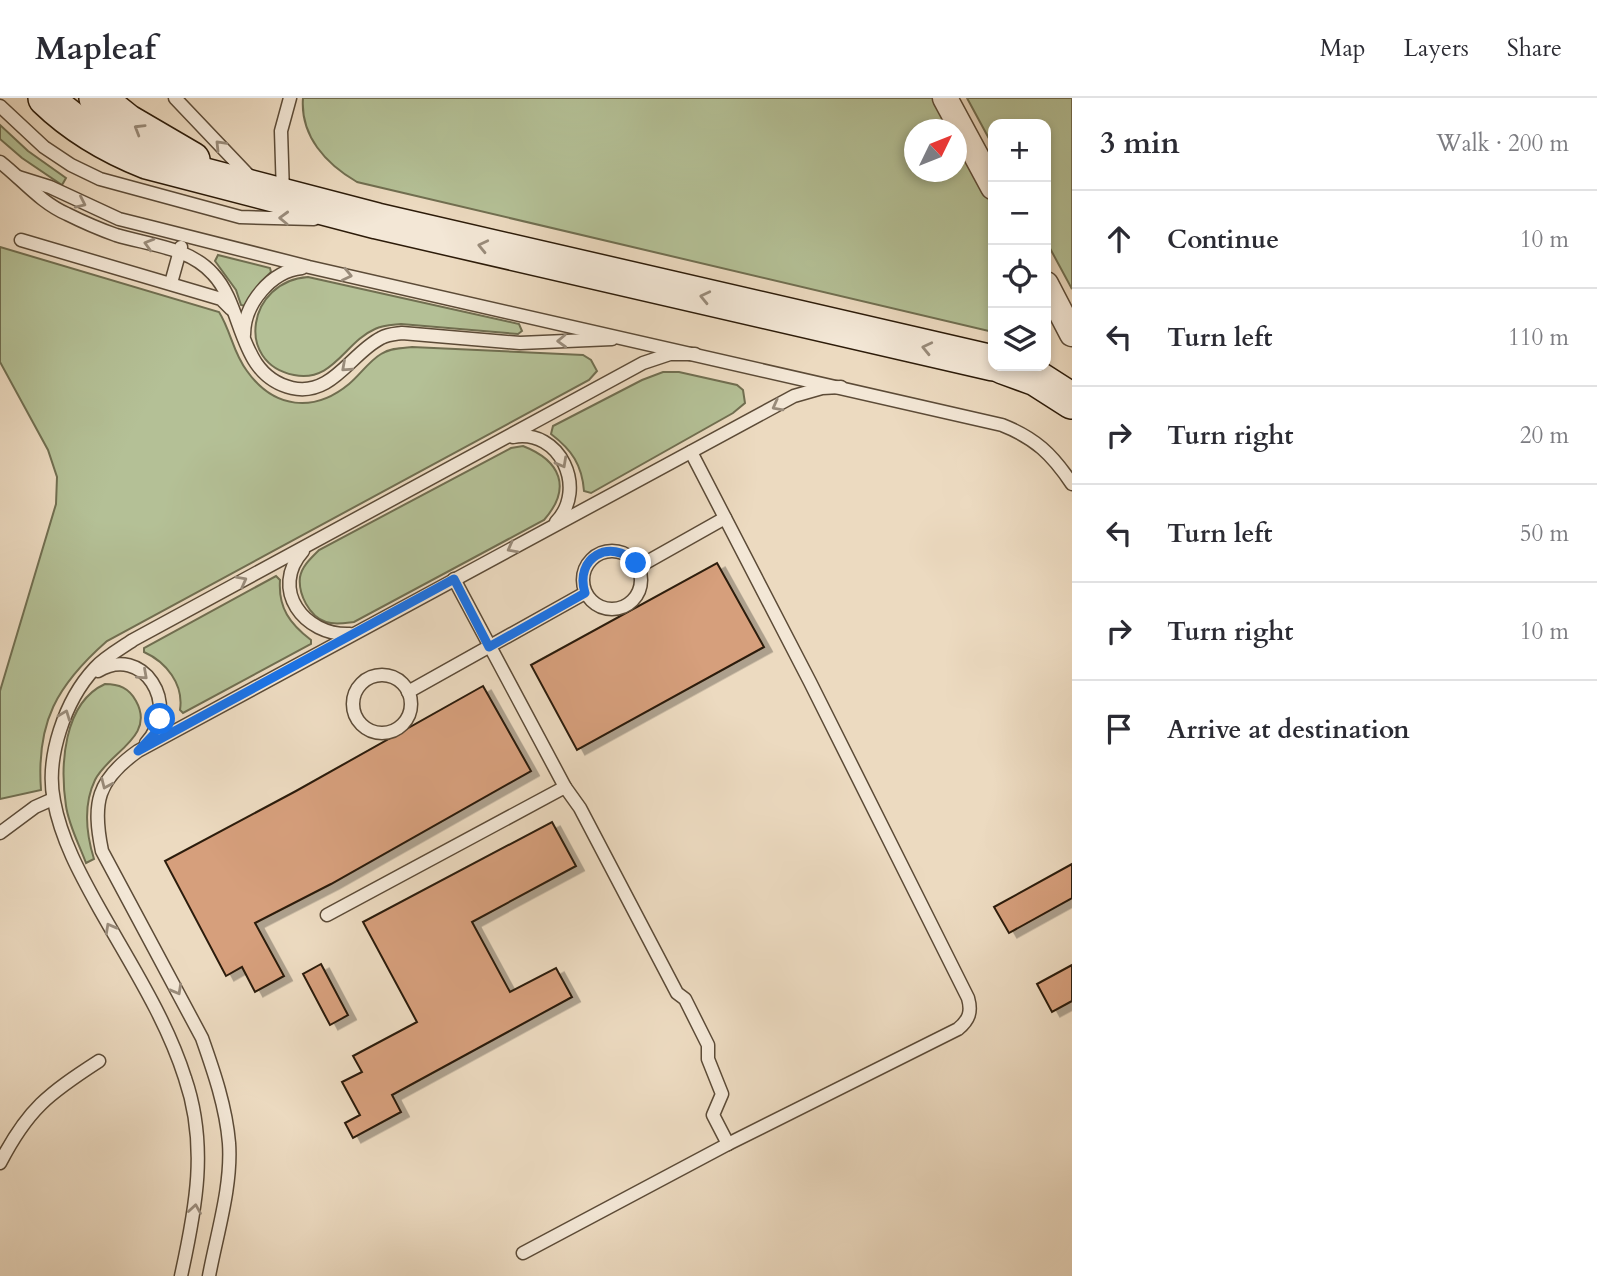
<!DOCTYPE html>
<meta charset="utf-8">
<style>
:root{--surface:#fff;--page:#f7f7f7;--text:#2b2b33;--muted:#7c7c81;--line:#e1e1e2}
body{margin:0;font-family:Cardo,serif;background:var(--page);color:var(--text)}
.controls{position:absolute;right:21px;top:21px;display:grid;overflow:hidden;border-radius:14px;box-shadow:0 4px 10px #0003}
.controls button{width:63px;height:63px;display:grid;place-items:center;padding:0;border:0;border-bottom:2px solid var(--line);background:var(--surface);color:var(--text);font:35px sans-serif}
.compass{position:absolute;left:904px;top:21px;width:63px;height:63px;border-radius:50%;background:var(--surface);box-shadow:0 4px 10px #0003;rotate:47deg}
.stop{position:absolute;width:21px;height:21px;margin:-16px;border:5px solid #1a73e8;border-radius:50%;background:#fff}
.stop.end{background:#1a73e8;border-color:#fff;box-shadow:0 2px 7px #0008}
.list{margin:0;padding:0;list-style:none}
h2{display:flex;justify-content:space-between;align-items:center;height:91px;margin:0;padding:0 28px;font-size:30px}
h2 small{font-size:23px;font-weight:400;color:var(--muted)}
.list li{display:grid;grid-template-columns:46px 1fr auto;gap:21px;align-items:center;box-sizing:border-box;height:98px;padding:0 28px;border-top:2px solid var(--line)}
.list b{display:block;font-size:26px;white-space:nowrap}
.list em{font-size:23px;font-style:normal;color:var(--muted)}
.icon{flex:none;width:38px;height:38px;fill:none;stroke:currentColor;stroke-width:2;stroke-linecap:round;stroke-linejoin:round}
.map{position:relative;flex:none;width:1072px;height:1178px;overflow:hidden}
header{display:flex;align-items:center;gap:42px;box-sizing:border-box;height:98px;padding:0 35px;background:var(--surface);border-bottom:2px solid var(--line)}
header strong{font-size:33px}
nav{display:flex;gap:38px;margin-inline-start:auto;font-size:24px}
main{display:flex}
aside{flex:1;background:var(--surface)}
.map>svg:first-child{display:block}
.green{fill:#b4c096;stroke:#706e50;stroke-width:2}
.building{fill:#d69f7c;stroke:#2c1b09;stroke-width:2;filter:url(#shadow)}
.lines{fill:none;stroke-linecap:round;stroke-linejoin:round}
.lane-casing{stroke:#5c4b37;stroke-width:15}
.street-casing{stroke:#5c4b37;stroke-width:27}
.secondary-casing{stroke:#2c1b09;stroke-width:38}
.lane{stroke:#f3e7d6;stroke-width:12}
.street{stroke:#f3e7d6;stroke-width:24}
.secondary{stroke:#f3e7d6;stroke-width:35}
.oneway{stroke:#998b7a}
.route{stroke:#1a73e8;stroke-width:9}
</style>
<header>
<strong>Mapleaf</strong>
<nav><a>Map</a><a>Layers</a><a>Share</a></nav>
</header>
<main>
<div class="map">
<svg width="1072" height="1178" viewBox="0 0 1072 1178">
<defs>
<filter id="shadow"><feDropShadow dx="8" dy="4.5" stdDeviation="0" flood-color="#0004"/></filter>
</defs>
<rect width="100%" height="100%" fill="#ecdac0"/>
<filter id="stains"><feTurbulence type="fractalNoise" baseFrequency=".00286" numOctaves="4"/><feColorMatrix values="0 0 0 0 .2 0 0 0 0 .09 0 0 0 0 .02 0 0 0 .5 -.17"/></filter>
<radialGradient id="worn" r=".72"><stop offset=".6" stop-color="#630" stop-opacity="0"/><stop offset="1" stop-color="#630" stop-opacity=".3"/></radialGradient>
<g class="green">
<path d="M 303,0 L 934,0 L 951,31 L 914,32 L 914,74 L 956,74 L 957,41 L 993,109 L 993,234 L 357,84 C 326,66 300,38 303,0 Z"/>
<path d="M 967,0 L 1072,0 L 1072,191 L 1046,143 L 1046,26 L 993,26 L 993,48 Z"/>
<path d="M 0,27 L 28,53 L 66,80 L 62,87 L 22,60 L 0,41 Z"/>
<path d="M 0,149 L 219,214 C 231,233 233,255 247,273 C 274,311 314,315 349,286 C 360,277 369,263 381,256 C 390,250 402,250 412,249 L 583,257 L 591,262 L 597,273 L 589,282 L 107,543 C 57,587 36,624 41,692 L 0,701 L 0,593 L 56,406 L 57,379 L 48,352 L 0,264 Z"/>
<path d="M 218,157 L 270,170 L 271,174 L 260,185 L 245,208 L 241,207 L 236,192 L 215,163 Z"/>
<path d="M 308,179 L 519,226 L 522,233 L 518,236 L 401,226 C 392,227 383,227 375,231 C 345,244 333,285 294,277 C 234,265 248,183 308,179 Z"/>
<path d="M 663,274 L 679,274 L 737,287 L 743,292 L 745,305 L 733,315 L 591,395 L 584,393 C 582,367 572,352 551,336 L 553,328 L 642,282 Z"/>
<path d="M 523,348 C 561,363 572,390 544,422 L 354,524 C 345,525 335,527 326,524 C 309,518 298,496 300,479 C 302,468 311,460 319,452 L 511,350 Z"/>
<path d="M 276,478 L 280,482 C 278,510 290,526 311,542 L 311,546 L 183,615 L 180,612 C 184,586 166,564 144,554 L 144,550 Z"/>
<path d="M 105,586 C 119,586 129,590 136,603 C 156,639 109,654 95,682 C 83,707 86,735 94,761 L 86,765 C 79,746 69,728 66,708 C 60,668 63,605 105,586 Z"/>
</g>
<g class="building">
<path d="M 717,465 L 764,549 L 577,652 L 531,567 Z"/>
<path d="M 483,588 L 531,673 L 331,786 L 255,825 L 284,878 L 255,894 L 242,869 L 226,878 L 165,763 L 296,693 Z"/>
<path d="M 552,724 L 576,768 L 472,824 L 510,894 L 556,870 L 572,899 L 392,997 L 401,1014 L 353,1040 L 345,1025 L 360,1017 L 342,984 L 362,974 L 353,958 L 417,924 L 363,824 Z"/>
<path d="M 1072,766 L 1072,800 L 1009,835 L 994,809 Z"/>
<path d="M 321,866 L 348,917 L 330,927 L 303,876 Z"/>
<path d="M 1072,867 L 1072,903 L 1052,914 L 1037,886 Z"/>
</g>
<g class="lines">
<g class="lane-casing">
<g id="lane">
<path d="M 175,0 L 253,82"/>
<path d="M 0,8 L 44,49 L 71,67 L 100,81 L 240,119 L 314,121"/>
<path d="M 0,64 C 23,82 40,104 67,116 C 83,124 99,131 116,137 C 149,147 189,149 213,176 C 245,210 237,277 292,290 C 332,299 351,255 381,240 C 388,236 395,236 402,235 L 520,245 L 612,241"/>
<path d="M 18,79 L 50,89 L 119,121 L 151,129 L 309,169 L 1002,327 C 1035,340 1052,356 1072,386"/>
<path d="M 283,96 L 281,33 L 290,0"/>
<path d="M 21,142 L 221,201 L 231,211"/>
<path d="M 171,185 L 181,149"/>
<path d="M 244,237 C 244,206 271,173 302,170"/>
<path d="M 513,339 C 560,330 588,391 556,424"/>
<circle cx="612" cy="482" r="29"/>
<path d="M 303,453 C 269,491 304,538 350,536"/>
<path d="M 638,469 L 725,420"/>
<path d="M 454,481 L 565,689 L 580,710 L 677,895 L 685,901 L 708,947 L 708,961 L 722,996 L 713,1017 L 728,1046"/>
<path d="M 98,573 C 142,546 182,606 146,645"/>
<circle cx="382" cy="606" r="29"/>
<path d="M 408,594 L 585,495"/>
<path d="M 0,735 L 35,709 L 53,701"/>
<path d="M 327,817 L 565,689"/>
<path d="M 0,1065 C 28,1011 48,996 99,963"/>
<path d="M 523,1155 L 728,1046 L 958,931 C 969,922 972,914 968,900 L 810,584 L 691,354"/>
<path d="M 181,1178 C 196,1110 208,1047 185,980 C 166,920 130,865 99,810 C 80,776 61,741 54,703 C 45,660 65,602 95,570 C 105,559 120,551 133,542 L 643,265 L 670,256 L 695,256"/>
<path d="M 209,1178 C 217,1135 232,1088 229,1045 C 226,1009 214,974 202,940 L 102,753 C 92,705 97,682 138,653 L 794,298 L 822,290 L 841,289"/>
</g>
</g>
<g class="street-casing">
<g id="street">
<path d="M 945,0 L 993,89"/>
<path d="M 1046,186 L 1072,236"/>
</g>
</g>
<g class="secondary-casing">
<g id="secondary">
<path d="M 46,0 C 76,29 109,48 147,63 L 377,123 L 993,265"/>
<path d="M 97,0 L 127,24 L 192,62"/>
<path d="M 1003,268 L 1036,280 L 1072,303"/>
</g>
</g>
<use href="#lane" class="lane"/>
<use href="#street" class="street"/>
<use href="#secondary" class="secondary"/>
</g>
<defs><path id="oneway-chevron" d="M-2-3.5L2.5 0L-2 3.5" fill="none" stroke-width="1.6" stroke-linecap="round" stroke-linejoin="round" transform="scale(1.75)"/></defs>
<g class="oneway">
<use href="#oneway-chevron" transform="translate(139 31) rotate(-149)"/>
<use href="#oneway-chevron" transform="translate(220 47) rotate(-134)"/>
<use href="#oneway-chevron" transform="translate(81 105) rotate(25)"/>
<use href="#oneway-chevron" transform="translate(284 120) rotate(-178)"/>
<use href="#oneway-chevron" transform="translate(149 146) rotate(-164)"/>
<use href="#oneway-chevron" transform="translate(483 148) rotate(-167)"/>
<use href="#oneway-chevron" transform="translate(347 177) rotate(13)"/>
<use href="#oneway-chevron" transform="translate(705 199) rotate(-167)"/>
<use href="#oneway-chevron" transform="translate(562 243) rotate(178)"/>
<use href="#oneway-chevron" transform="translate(927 250) rotate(-167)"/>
<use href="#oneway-chevron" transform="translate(346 269) rotate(138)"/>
<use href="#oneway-chevron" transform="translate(777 308) rotate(152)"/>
<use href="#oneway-chevron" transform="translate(562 365) rotate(61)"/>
<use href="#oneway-chevron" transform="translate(512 450) rotate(152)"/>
<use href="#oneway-chevron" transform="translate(242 483) rotate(-28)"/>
<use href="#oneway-chevron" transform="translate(143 577) rotate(42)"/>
<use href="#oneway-chevron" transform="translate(65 617) rotate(-69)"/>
<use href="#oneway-chevron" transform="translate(106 686) rotate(114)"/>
<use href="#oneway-chevron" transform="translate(110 830) rotate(-119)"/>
<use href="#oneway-chevron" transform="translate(177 892) rotate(61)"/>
<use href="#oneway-chevron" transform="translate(195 1111) rotate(-81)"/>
</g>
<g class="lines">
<path class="route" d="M 160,621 L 154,636 L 138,653 L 454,481 L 489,549 L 585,495 C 574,460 610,439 636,465"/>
</g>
<rect width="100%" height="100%" filter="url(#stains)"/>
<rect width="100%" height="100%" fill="url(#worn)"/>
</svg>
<div class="controls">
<button>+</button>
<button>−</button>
<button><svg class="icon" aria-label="locate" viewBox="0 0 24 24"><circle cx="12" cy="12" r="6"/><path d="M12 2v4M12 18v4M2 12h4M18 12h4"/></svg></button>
<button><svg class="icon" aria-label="layers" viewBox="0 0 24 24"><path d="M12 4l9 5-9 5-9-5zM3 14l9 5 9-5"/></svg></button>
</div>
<svg class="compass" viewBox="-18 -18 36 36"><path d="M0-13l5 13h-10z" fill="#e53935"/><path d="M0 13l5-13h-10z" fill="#7c7c81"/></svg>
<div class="stop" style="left:160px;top:621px"></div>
<div class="stop end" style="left:636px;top:465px"></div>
</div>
<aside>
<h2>3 min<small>Walk · 200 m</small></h2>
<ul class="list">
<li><svg class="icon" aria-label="ahead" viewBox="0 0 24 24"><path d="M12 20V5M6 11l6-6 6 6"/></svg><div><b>Continue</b></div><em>10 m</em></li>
<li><svg class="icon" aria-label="left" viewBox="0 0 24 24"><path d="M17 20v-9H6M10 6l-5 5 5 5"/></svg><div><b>Turn left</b></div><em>110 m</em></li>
<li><svg class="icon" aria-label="right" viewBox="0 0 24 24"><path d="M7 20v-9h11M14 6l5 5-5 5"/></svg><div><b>Turn right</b></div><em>20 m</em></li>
<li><svg class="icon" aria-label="left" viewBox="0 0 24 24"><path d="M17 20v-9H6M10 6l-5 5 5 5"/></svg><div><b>Turn left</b></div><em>50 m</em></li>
<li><svg class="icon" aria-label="right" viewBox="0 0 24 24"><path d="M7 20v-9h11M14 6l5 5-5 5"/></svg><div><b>Turn right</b></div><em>10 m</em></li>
<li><svg class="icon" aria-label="arrive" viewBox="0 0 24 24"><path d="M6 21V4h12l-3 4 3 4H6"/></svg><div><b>Arrive at destination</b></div></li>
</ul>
</aside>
</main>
